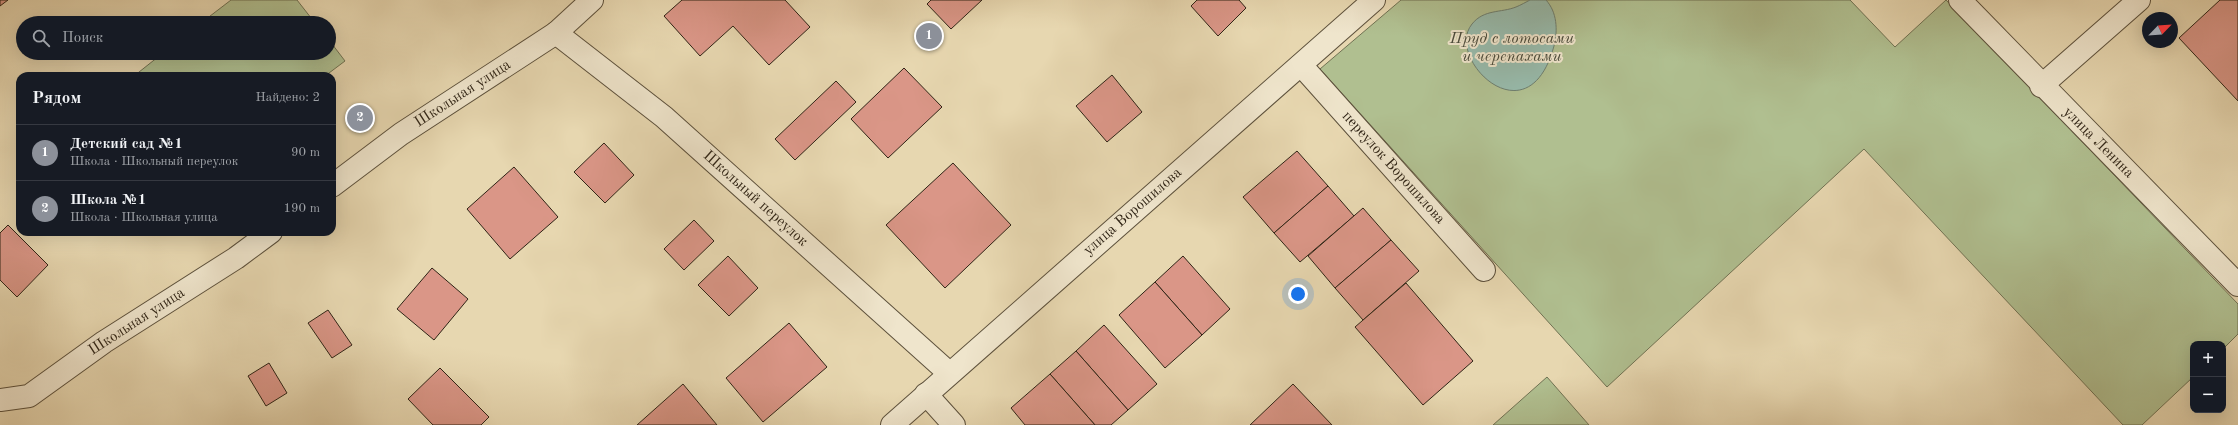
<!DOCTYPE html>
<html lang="ru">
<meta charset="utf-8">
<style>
:root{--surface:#171b24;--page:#20242c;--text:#f1f3f6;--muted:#9ea1a6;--line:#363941;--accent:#8c9099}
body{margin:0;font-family:"Old Standard TT",serif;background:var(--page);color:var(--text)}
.controls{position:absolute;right:12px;bottom:12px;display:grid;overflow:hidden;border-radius:8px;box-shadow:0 4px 16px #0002}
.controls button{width:36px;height:36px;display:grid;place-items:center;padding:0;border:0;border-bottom:1px solid var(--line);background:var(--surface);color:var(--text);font:20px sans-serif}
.compass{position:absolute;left:2142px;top:12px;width:36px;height:36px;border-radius:50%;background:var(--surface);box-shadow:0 4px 16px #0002;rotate:65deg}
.you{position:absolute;left:1298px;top:294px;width:14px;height:14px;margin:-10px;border:3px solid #fff;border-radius:50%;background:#1a73e8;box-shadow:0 0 0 6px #1a73e833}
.badge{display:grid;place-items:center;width:26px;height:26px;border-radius:50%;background:var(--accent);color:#fff;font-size:13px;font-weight:700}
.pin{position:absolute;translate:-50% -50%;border:2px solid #fff;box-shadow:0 1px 4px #0006}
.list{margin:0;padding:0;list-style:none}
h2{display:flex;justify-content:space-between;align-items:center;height:52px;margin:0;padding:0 16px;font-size:17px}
h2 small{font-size:13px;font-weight:400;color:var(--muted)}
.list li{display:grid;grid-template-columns:26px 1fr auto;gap:12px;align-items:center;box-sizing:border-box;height:56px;padding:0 16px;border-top:1px solid var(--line)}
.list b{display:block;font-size:15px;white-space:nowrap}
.list p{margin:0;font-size:13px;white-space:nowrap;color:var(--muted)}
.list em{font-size:13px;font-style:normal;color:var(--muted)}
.icon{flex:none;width:22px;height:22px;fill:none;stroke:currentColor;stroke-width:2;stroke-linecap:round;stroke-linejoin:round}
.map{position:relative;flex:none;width:2238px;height:425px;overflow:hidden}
.search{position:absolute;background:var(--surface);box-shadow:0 4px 16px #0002;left:16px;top:16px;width:320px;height:44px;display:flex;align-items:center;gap:10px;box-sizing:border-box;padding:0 14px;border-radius:22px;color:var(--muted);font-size:15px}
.panel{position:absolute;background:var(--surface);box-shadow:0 4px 16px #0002;left:16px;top:72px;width:320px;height:164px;border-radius:12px}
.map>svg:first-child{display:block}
.green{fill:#b0bf90;stroke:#707253}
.water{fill:#97baab;stroke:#6d7e6f}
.building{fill:#da9687;stroke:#2f2416}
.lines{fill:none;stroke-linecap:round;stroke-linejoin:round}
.street-casing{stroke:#5d513c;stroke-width:24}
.street{stroke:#efe5cc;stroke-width:22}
.labels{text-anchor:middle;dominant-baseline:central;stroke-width:4;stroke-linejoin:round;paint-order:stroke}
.street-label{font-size:15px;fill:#2f2416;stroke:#efe5cc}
.water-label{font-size:16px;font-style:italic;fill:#494a3b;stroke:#efe5cc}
</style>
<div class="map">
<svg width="2238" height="425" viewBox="0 0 2238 425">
<rect width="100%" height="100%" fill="#e7d7b0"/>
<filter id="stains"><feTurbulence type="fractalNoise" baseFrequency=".005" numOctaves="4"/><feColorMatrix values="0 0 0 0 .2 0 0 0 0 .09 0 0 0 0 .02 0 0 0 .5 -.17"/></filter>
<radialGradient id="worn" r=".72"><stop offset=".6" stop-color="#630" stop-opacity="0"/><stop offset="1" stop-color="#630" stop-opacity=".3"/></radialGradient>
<g class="green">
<path d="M 231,0 L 297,0 L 315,23 L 201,23 Z"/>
<path d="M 1401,0 L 1850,0 L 1895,47 L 1946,0 L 2238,304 L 2238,334 L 2223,349 L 2223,344 L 2193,344 L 2193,377 L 2142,425 L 2123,425 L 1864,149 L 1607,387 L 1320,69 Z"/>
<path d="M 329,40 L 345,61 L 325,76 L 134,76 L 163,53 L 329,53 Z"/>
<path d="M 1547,377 L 1589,425 L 1493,425 Z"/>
</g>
<path class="water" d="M 1530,0 L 1546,0 C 1557,12 1558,30 1554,46 C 1528,142 1444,58 1472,24 C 1484,9 1501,13 1516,7 C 1521,5 1526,2 1530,0 Z"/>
<g class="building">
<path d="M 0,0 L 8,0 L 0,6 Z"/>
<path d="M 682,0 L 785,0 L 810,27 L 769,65 L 733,26 L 700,56 L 664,16 Z"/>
<path d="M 931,0 L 982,0 L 951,29 L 927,4 Z"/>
<path d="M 1197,0 L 1239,0 L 1246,8 L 1218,36 L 1191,6 Z"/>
<path d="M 2220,0 L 2238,0 L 2238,101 L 2179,38 Z"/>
<path d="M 904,68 L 942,107 L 888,158 L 851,119 Z"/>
<path d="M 1112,75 L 1142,112 L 1107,142 L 1076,106 Z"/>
<path d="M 836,81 L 856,102 L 795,160 L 775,139 Z"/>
<path d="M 604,143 L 634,175 L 605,203 L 574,172 Z"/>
<path d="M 1297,151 L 1328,186 L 1274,233 L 1243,197 Z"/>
<path d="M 953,163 L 1011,225 L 945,288 L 886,225 Z"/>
<path d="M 514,167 L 558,217 L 510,259 L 467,209 Z"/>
<path d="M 1328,186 L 1354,216 L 1300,262 L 1274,233 Z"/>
<path d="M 1363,208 L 1391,240 L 1335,288 L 1308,256 Z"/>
<path d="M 694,220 L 714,241 L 684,270 L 664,249 Z"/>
<path d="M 8,225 L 48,265 L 17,297 L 0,280 L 0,233 Z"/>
<path d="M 1391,240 L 1419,271 L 1363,320 L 1335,288 Z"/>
<path d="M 728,256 L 758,288 L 729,316 L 698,285 Z"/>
<path d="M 1183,256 L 1230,309 L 1202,335 L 1155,282 Z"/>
<path d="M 432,268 L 468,299 L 434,340 L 397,309 Z"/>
<path d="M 1155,282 L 1202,335 L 1165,368 L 1119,315 Z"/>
<path d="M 1406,283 L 1473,361 L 1423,405 L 1355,327 Z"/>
<path d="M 328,310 L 352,345 L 332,358 L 308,323 Z"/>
<path d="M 789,323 L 827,367 L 763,422 L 726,378 Z"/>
<path d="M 1104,325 L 1157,384 L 1128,410 L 1076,351 Z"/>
<path d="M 1076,351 L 1128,410 L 1111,425 L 1095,425 L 1050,374 Z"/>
<path d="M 269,363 L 287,393 L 266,406 L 248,376 Z"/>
<path d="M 440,368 L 489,417 L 481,425 L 433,425 L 408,399 Z"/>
<path d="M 1050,374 L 1095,425 L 1025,425 L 1011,408 Z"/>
<path d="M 683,384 L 717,425 L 637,425 Z"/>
<path d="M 1293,384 L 1332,425 L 1250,425 Z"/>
</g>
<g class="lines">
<g class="street-casing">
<g id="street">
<path d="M 1960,0 L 2238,285"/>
<path d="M 556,33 L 664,117 L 949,373"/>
<path d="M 1301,65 L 1484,270"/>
<path d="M 2041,86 L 2139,0"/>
<path d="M 332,186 L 401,134 L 556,33 L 592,0"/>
<path d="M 926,394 L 954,425"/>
<path d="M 0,400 L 29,396 L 104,342 L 236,258 L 271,232"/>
<path d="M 892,425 L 1374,0"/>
</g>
</g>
<use href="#street" class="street"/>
</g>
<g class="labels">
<g class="street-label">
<text transform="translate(463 94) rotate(-33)">Школьная улица</text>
<text transform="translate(2098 143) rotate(45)">улица Ленина</text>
<text transform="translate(1393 168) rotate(48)">переулок Ворошилова</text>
<text transform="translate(755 199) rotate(42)">Школьный переулок</text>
<text transform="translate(1133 212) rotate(-41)">улица Ворошилова</text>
<text transform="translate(137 322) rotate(-33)">Школьная улица</text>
</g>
<g class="water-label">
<text x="1512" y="39">Пруд с лотосами<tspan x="1512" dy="18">и черепахами</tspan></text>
</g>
</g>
<rect width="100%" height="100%" filter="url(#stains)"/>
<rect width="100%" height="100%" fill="url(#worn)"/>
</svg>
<div class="controls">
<button>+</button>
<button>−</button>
</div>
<svg class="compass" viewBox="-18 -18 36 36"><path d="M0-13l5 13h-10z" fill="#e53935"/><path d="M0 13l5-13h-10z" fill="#9ea1a6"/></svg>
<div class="you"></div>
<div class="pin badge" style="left:929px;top:36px">1</div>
<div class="pin badge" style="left:360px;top:118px">2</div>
<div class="search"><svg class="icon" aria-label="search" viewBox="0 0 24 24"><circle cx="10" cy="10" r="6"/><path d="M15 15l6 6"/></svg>Поиск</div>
<section class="panel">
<h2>Рядом<small>Найдено: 2</small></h2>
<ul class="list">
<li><span class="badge">1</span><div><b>Детский сад №1</b><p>Школа · Школьный переулок</p></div><em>90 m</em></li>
<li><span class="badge">2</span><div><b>Школа №1</b><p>Школа · Школьная улица</p></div><em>190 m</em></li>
</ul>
</section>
</div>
